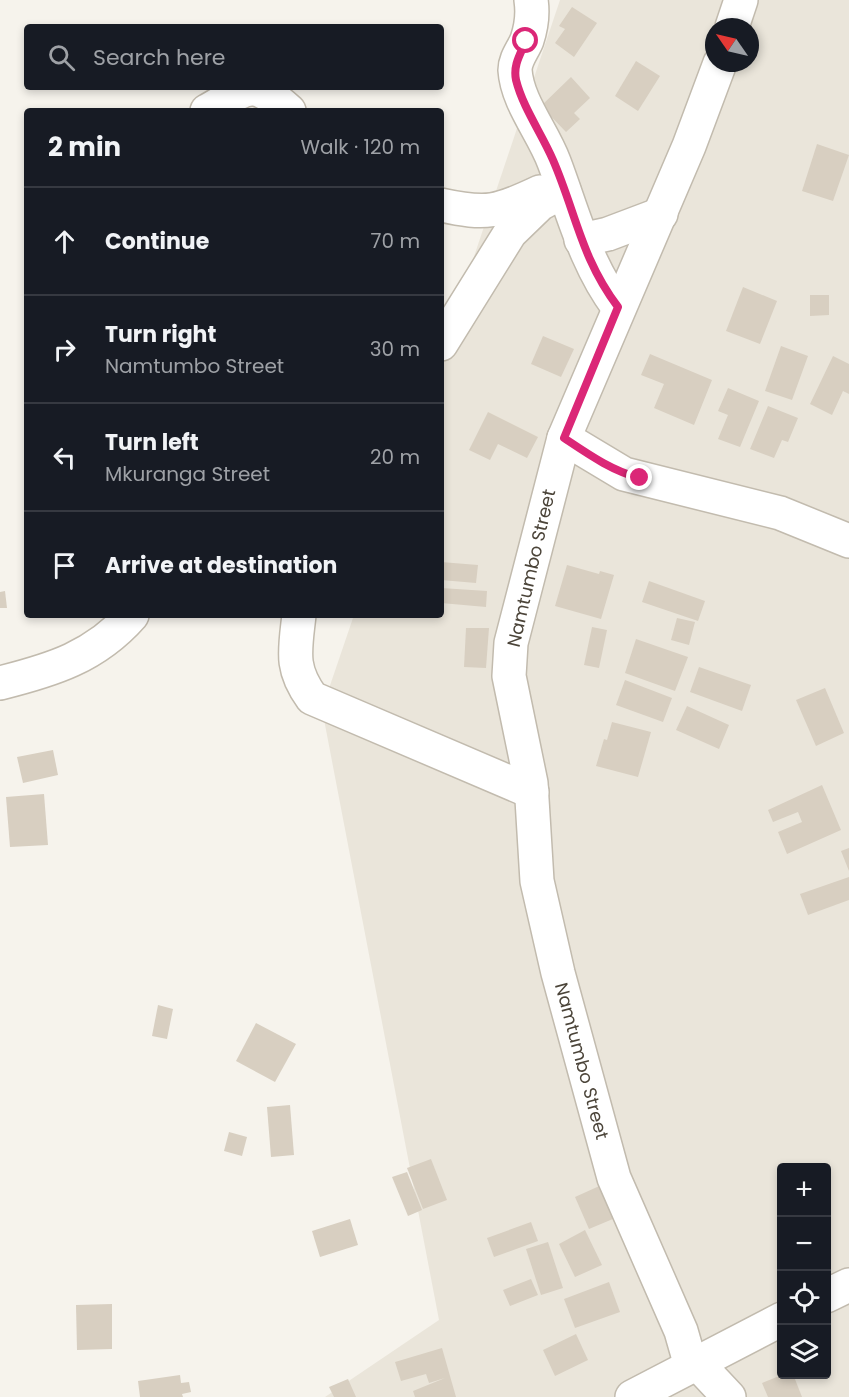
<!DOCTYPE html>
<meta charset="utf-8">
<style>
:root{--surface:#171b24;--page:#242831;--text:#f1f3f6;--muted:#9ea1a6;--line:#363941}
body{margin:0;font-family:Poppins,sans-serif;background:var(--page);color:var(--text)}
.controls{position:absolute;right:18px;bottom:18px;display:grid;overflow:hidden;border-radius:6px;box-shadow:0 3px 9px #0003}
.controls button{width:54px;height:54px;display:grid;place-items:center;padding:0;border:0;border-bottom:2px solid var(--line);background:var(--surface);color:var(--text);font:30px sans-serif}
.compass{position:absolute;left:705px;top:18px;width:54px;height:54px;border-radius:50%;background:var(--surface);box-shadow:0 3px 9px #0003;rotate:304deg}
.stop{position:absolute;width:18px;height:18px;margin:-14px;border:4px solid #db2777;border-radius:50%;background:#fff}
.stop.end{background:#db2777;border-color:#fff;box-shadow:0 2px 6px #0008}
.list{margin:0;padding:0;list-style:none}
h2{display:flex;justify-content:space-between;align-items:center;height:78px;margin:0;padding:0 24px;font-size:26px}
h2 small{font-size:20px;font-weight:400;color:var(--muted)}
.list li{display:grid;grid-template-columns:39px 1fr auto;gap:18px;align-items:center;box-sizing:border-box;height:108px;padding:0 24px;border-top:2px solid var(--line)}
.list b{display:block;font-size:22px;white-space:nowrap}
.list p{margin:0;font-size:20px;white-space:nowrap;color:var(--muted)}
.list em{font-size:20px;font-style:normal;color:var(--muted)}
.icon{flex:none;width:33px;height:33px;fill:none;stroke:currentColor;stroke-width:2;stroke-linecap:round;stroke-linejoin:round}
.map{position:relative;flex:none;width:849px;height:1397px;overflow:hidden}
.search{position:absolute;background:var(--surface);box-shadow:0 3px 9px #0003;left:24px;top:24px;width:420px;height:66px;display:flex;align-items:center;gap:15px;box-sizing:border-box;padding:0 21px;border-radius:6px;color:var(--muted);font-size:22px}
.panel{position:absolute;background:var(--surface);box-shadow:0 3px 9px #0003;left:24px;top:108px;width:420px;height:510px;border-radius:6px}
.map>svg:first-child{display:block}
.residential{fill:#eae5da;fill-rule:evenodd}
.building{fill:#d8cfc1}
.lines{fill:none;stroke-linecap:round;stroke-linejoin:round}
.minor-casing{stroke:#c2bbae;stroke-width:36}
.minor{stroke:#fff;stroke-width:33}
.route{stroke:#db2777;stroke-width:8}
.labels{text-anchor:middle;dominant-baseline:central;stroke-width:4.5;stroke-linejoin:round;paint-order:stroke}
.street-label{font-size:18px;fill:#4b4439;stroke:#fff}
</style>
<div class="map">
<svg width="849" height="1397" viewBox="0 0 849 1397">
<rect width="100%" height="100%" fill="#f6f3ec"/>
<path class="residential" d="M 560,0 L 849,0 L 849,1397 L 325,1397 L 439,1320 L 322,709 L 354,615 L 441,615 L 441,355 ZM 714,27 L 750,27 L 750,63 L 714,63 ZM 782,1168 L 826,1168 L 826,1374 L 782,1374 Z"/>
<g class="building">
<path d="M 572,7 L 597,23 L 574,57 L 555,43 L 565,29 L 559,26 Z"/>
<path d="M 636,61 L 660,76 L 638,111 L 615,96 Z"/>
<path d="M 571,77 L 590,98 L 574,113 L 580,119 L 566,132 L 541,106 Z"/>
<path d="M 817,144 L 849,155 L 833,201 L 802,191 Z"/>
<path d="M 743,287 L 777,301 L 760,344 L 726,331 Z"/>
<path d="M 810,295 L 829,295 L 829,315 L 810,316 Z"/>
<path d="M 543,336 L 574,349 L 561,377 L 531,364 Z"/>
<path d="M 781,346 L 808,356 L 792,400 L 765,391 Z"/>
<path d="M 650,354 L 712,380 L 694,425 L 654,408 L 664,384 L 641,375 Z"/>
<path d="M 833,356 L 849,364 L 849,394 L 843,391 L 832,415 L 810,404 Z"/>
<path d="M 728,388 L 759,401 L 740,447 L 718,439 L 728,415 L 718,411 Z"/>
<path d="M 768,406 L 798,418 L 788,442 L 782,440 L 774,458 L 750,449 Z"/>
<path d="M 488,412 L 538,437 L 527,458 L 498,444 L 490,460 L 469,450 Z"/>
<path d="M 441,562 L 478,565 L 476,583 L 441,580 Z"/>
<path d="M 567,565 L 599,574 L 600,571 L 614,575 L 601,619 L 555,606 Z"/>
<path d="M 649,581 L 705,601 L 698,621 L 642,602 Z"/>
<path d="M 441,588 L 487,591 L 486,607 L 441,603 Z"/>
<path d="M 5,591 L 7,608 L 0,608 L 0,592 Z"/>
<path d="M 677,618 L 695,622 L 689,645 L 671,640 Z"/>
<path d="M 592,627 L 607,630 L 599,668 L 584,665 Z"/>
<path d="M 466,628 L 489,628 L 486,668 L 464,667 Z"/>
<path d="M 636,639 L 688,657 L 675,691 L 625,673 Z"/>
<path d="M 699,667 L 751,685 L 742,711 L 690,692 Z"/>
<path d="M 625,680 L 672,698 L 663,722 L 616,705 Z"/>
<path d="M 825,688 L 844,733 L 816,746 L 796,700 Z"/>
<path d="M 687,706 L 729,725 L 719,749 L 676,730 Z"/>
<path d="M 612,722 L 651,732 L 638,777 L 596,766 L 604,739 L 607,740 Z"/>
<path d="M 53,750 L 58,775 L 23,783 L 17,757 Z"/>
<path d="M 822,785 L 841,830 L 787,854 L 778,832 L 802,822 L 798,812 L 773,822 L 768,810 Z"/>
<path d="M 44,794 L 48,845 L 10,847 L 6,797 Z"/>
<path d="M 849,848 L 849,871 L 841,851 Z"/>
<path d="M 849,877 L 849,900 L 808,915 L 800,894 Z"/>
<path d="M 158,1005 L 173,1009 L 167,1039 L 152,1036 Z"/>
<path d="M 256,1023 L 296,1044 L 275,1082 L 236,1061 Z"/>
<path d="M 290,1105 L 294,1155 L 271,1157 L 267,1107 Z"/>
<path d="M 229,1132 L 247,1137 L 242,1156 L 224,1151 Z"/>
<path d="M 431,1159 L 447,1200 L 423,1209 L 407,1168 Z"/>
<path d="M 407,1172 L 422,1210 L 408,1216 L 392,1177 Z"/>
<path d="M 606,1183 L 620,1216 L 589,1229 L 575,1197 Z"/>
<path d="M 350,1219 L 358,1245 L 320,1257 L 312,1231 Z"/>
<path d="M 531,1222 L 538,1241 L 494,1257 L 487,1238 Z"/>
<path d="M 585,1230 L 602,1265 L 575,1277 L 559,1244 Z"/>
<path d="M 548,1242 L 563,1288 L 541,1295 L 526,1249 Z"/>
<path d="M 531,1279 L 538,1295 L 510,1306 L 503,1290 Z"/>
<path d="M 609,1282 L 620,1312 L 575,1328 L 564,1299 Z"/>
<path d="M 112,1304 L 112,1349 L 77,1350 L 76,1305 Z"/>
<path d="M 576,1334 L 588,1360 L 555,1376 L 543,1350 Z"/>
<path d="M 442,1348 L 456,1397 L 415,1397 L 413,1391 L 445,1378 L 429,1383 L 426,1374 L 401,1381 L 395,1362 Z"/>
<path d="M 784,1374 L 793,1374 L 802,1397 L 768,1397 L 762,1383 Z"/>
<path d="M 180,1375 L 181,1383 L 189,1382 L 191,1392 L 182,1394 L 183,1397 L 140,1397 L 138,1381 Z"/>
<path d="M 348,1379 L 356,1397 L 334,1397 L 329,1387 Z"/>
</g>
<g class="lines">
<g class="minor-casing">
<g id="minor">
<path d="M 531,0 C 533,13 531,28 527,40 C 523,50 515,59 515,70 C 517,102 543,132 554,162 C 573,212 585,263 618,307"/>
<path d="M 732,27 L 741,0"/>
<path d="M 207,111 C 248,88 250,76 289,111"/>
<path d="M 441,205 C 487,215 498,212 540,192"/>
<path d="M 581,240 L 608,234 L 661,214"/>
<path d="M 441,344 L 510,233 L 540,204 L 564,191"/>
<path d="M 564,438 L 624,474 L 780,513 L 849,541"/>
<path d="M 299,615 C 295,651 290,668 312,698 L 532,792"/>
<path d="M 0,683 C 52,670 95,657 132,615"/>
<path d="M 826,1296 L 849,1285"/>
<path d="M 697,1363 L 729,1397"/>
<path d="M 691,1366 L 681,1331 L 614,1178 L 558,973 L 537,881 L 531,783 L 509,676 L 511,643 L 564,438 L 689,146 L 720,63"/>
<path d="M 632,1397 L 782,1319"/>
</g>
</g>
<use href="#minor" class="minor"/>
</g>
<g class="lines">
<path class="route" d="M 526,41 C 520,55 513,65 516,80 C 523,108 542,134 553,160 C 576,213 581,258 618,307 L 564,438 C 588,454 612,471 640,478"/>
</g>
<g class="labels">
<g class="street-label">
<text transform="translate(531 568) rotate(-77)">Namtumbo Street</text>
<text transform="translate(582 1061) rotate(75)">Namtumbo Street</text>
</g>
</g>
</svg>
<div class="controls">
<button>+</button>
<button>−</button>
<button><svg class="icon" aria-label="locate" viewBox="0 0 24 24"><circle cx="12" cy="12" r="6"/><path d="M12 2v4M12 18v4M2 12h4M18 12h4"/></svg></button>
<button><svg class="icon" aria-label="layers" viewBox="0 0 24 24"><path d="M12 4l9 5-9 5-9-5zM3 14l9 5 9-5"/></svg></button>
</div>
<svg class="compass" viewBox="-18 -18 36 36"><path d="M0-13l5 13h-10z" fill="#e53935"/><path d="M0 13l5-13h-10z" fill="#9ea1a6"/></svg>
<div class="stop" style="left:526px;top:41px"></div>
<div class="stop end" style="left:640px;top:478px"></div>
<div class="search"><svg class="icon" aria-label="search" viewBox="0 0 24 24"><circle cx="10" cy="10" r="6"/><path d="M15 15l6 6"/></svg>Search here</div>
<section class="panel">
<h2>2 min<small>Walk · 120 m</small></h2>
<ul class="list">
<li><svg class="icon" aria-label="ahead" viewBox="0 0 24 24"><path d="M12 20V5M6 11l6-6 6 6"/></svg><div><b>Continue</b></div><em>70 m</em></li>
<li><svg class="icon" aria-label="right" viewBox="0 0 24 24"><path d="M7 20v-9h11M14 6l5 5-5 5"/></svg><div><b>Turn right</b><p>Namtumbo Street</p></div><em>30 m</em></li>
<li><svg class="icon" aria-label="left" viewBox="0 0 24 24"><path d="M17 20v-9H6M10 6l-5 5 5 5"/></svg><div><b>Turn left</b><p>Mkuranga Street</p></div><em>20 m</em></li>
<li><svg class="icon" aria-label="arrive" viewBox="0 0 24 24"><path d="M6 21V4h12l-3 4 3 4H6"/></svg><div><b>Arrive at destination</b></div></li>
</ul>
</section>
</div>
